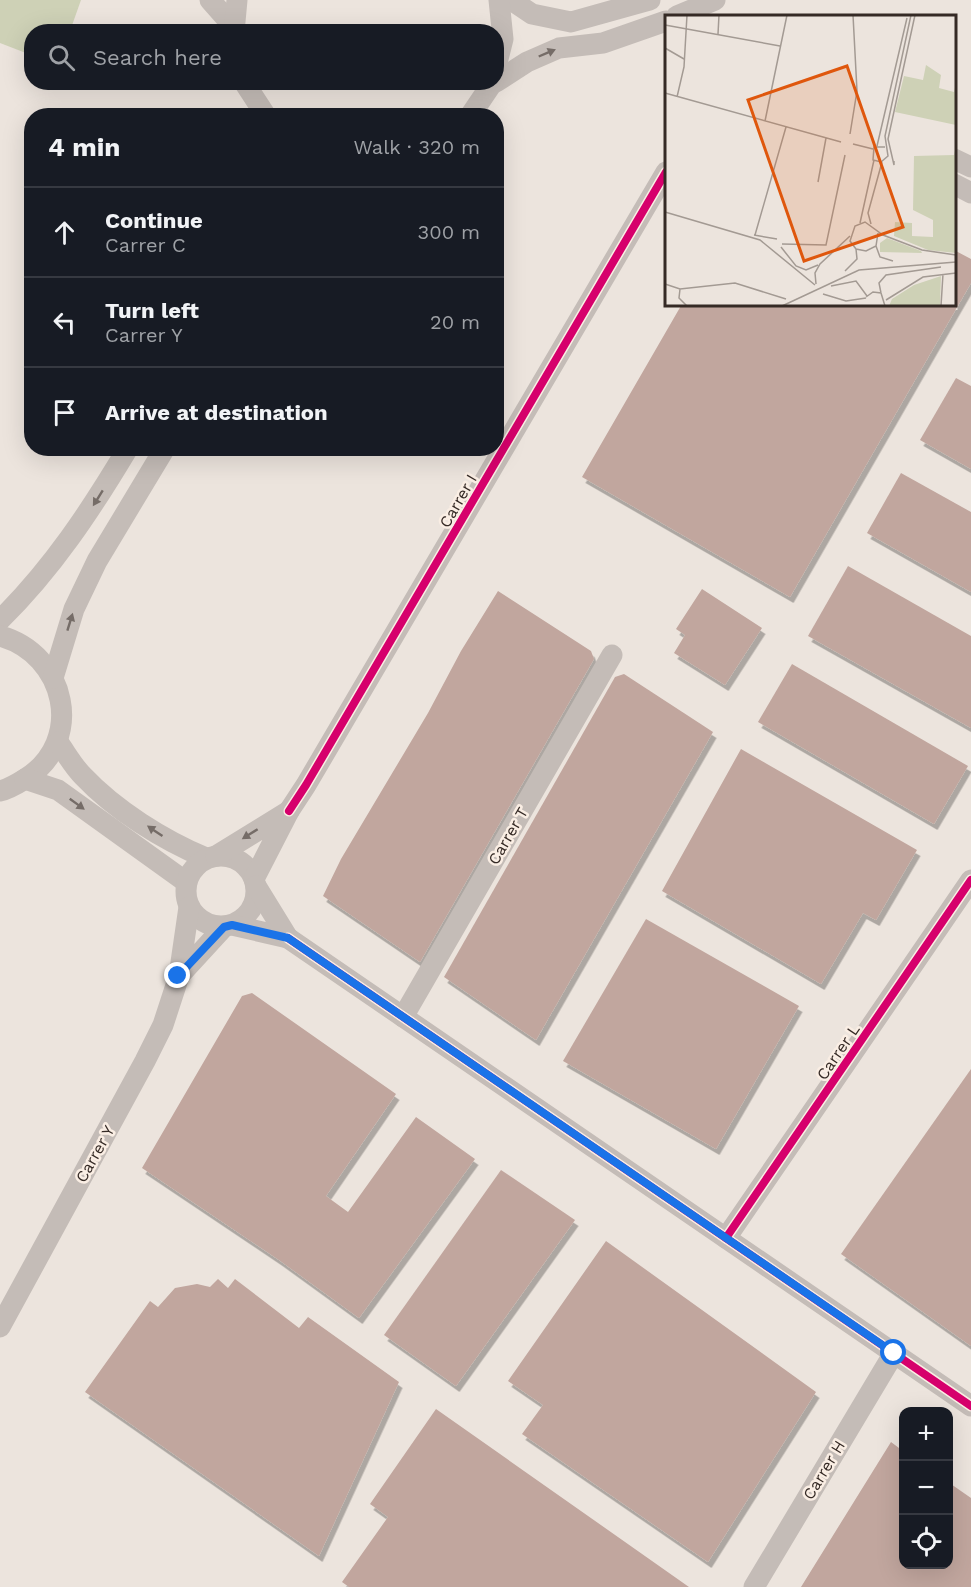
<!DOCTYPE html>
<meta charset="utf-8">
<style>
:root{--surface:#171b24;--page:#20242c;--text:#f1f3f6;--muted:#9ea1a6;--line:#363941}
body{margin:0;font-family:"Work Sans",sans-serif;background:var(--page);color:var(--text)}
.controls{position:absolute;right:18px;bottom:18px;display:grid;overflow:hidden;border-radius:12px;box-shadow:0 6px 24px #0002}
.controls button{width:54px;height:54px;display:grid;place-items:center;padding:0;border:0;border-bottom:2px solid var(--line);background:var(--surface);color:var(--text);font:30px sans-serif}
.stop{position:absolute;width:18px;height:18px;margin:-14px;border:4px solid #1a73e8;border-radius:50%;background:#fff}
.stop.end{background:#1a73e8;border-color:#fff;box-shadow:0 2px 6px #0008}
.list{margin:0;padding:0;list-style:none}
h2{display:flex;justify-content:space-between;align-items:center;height:78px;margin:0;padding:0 24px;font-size:26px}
h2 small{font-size:20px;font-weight:400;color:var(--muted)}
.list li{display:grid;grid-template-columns:39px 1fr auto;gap:18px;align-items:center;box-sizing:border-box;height:90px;padding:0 24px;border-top:2px solid var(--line)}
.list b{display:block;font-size:22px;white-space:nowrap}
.list p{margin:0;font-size:20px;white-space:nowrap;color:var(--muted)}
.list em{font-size:20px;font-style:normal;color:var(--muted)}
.icon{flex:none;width:33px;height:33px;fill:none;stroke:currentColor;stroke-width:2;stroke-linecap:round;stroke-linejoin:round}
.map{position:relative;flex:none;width:971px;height:1587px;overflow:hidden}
.search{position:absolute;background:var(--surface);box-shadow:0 6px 24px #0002;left:24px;top:24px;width:480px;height:66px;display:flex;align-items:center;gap:15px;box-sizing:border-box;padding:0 21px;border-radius:24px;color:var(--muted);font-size:22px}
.panel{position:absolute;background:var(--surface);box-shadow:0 6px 24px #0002;left:24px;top:108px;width:480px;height:348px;border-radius:24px}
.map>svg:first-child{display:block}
.green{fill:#ced1b6}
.building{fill:#c1a69e;filter:url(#shadow)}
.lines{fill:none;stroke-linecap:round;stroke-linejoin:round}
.minor{stroke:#c4bcb7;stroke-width:21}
.cycleway-casing{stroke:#faeee4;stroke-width:11}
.cycleway{stroke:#d6006c;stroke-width:8}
.oneway{fill:#756c67}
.route{stroke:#1a73e8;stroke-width:8}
.labels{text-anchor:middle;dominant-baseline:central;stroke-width:5;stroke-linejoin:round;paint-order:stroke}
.street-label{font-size:16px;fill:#352a25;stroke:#faeee4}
.inset-road{fill:none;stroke:#a39a93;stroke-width:1.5}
.view{fill:#df570d;fill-opacity:0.15;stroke:#df570d;stroke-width:3}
.inset-edge{fill:none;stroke:#352a25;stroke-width:3}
</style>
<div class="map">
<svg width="971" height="1587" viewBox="0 0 971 1587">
<defs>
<filter id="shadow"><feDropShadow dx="3.5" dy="6" stdDeviation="0" flood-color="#0004"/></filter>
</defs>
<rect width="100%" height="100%" fill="#ece4dd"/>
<path class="green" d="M 0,0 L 81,0 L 70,31 L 32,32 L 31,55 L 0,43 Z"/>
<g class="building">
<path d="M 954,250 L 971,259 L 971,283 L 790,597 L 582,477 L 682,304 L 954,304 Z"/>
<path d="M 956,378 L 971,386 L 971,469 L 920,440 Z"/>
<path d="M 901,473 L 971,512 L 971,592 L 867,533 Z"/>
<path d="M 848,566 L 971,636 L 971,728 L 808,636 Z"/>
<path d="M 702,589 L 762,628 L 725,685 L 674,653 L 685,635 L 676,629 Z"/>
<path d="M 498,591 L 591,651 L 594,659 L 420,962 L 323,896 L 341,859 L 428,713 L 461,651 Z"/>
<path d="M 792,664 L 968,766 L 934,824 L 758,722 Z"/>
<path d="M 624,674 L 713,732 L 536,1040 L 444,977 L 615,677 Z"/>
<path d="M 741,749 L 917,850 L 876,920 L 863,913 L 821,984 L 662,891 Z"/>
<path d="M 646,919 L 799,1006 L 716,1149 L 563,1061 Z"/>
<path d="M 252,993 L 396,1094 L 326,1196 L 348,1212 L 416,1117 L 475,1159 L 359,1318 L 279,1260 L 142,1168 L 242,996 Z"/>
<path d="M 971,1069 L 971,1346 L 841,1254 Z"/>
<path d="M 501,1170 L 575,1220 L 456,1386 L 384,1335 Z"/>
<path d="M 606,1241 L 816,1392 L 708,1562 L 522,1434 L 543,1405 L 508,1381 Z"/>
<path d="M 218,1279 L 228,1288 L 235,1279 L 299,1328 L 308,1317 L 399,1382 L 319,1556 L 85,1392 L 150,1301 L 158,1307 L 175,1288 L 197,1284 L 210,1287 Z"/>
<path d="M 436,1409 L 689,1587 L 349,1587 L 342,1582 L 388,1517 L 370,1504 Z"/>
<path d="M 891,1442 L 903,1451 L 903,1564 L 948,1564 L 948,1482 L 971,1498 L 971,1587 L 801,1587 Z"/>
</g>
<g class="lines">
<g class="minor">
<path d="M 210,0 L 233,26"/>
<path d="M 511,0 L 532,14 L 571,22 L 650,0"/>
<path d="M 677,16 L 715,0"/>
<path d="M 234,32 L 237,0"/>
<path d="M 496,67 L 503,39 L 499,0"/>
<path d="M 244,82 L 266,116"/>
<path d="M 496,82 L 527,62 L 559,48 L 603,43 L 666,21"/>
<path d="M 470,116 L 493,82"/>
<path d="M 954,159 L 971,167"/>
<path d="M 954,184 L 971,193"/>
<path d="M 0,620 C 52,569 91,510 128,448"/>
<path d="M 0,636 C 66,654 86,741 25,779 C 17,784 9,789 0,791"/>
<path d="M 53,678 L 74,609 L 97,561 L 165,448"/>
<path d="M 58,742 C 66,753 73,766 83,776 C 115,810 163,840 206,858"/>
<path d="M 25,779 L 58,790 L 186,882"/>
<path d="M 289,811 L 306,785 L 666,172"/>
<circle cx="221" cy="891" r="35"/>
<path d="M 216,856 L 289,811 L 254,879"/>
<path d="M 189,907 L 179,976 L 224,927"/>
<path d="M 232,925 L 288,938 L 256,886"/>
<path d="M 288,938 L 971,1406"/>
<path d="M 403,1017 L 612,655"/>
<path d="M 726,1238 L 971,880"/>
<path d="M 0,1327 L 145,1061 L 163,1025 L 179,976"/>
<path d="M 754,1587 L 894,1353"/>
</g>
<g class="cycleway-casing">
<g id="cycleway">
<path d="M 289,811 L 306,785 L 666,172"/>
<path d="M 288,938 L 971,1406"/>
<path d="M 726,1238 L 971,880"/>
</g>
</g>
<use href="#cycleway" class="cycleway"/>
</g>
<defs><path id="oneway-solid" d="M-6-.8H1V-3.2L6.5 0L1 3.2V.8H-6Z" transform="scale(1.5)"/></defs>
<g class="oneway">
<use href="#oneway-solid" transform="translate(547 53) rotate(-23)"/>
<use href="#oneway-solid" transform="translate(98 498) rotate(122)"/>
<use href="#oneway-solid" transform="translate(70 622) rotate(-73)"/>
<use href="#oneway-solid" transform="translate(77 804) rotate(36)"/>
<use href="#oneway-solid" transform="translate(155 831) rotate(-146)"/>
<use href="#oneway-solid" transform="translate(250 834) rotate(148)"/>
</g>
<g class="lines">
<path class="route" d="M 178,976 L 224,927 L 232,925 L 288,938 L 894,1353"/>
</g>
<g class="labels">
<g class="street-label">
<text transform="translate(458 501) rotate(-60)">Carrer I</text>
<text transform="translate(508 836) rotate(-60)">Carrer T</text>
<text transform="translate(838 1052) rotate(-56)">Carrer L</text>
<text transform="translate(95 1154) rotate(-61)">Carrer Y</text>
<text transform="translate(824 1470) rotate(-59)">Carrer H</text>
</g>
</g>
<g transform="translate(665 15)">
<rect width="291" height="291" fill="#ece4dd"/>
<path d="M 261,50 L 276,60 L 274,73 L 289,77 L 291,68 L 291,110 L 230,97 L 239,61 L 258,65 ZM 291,131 L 291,238 L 263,235 L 229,221 L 230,207 L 247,208 L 247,221 L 268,222 L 268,205 L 248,195 L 249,141 L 289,140 ZM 222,223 L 256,236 L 257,238 L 215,237 L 215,228 ZM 276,261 L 275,291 L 224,291 L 227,284 L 249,270 Z" fill="#ced1b6"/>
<path class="inset-road" d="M 0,10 L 115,31M 53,19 L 54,0M 0,33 L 19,44M 0,78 L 176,127M 12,82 L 19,52 L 22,0M 100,106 L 122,0M 185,119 L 192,76 L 188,0M 188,129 L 208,134M 212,131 L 242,3M 220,132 L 209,132 L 208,145 L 216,147 L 223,141 L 220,121 L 246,0M 229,146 L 229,150 L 223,124 L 250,0M 153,167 L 161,123M 0,197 L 95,225 L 150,270M 195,208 L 209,145M 206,209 L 203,198 L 217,147M 213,218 L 211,231 L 201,236 L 191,234 L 185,226 L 190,211 L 200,207 L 218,220 L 257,235 L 291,240M 89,220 L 112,224M 90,220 L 121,112M 117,229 L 161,230 L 180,140M 211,231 L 215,242 L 228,246M 116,232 L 131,251 L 141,255 L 153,250M 180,256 L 192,244 L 191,234M 0,269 L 15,274 L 70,268 L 121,284M 151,269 L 150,258 L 155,249 L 185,221M 166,271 L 191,266 L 202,281M 15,274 L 14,283 L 22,291M 216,278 L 214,268 L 221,260 L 276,252M 158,279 L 181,286 L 201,283M 201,282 L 208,277 L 216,278 L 220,291M 221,285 L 258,262 L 291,258M 117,291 L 194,255 L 291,247M 276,291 L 278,259"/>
<path class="view" d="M 182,51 L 238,212 L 139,246 L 83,85 Z"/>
<rect width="291" height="291" class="inset-edge"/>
</g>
</svg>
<div class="controls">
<button>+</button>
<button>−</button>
<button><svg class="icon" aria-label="locate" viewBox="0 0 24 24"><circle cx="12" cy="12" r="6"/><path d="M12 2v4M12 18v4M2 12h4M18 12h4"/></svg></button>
</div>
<div class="stop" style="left:894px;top:1353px"></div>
<div class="stop end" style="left:178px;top:976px"></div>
<div class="search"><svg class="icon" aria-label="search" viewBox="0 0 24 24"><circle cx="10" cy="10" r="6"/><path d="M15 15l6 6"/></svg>Search here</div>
<section class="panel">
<h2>4 min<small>Walk · 320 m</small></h2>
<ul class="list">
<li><svg class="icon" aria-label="ahead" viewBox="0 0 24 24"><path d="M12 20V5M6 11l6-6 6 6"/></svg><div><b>Continue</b><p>Carrer C</p></div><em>300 m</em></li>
<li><svg class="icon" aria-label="left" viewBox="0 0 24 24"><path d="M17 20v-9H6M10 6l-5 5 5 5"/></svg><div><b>Turn left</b><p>Carrer Y</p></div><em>20 m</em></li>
<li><svg class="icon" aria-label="arrive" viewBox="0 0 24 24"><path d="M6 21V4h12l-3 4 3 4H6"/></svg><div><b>Arrive at destination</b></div></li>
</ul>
</section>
</div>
